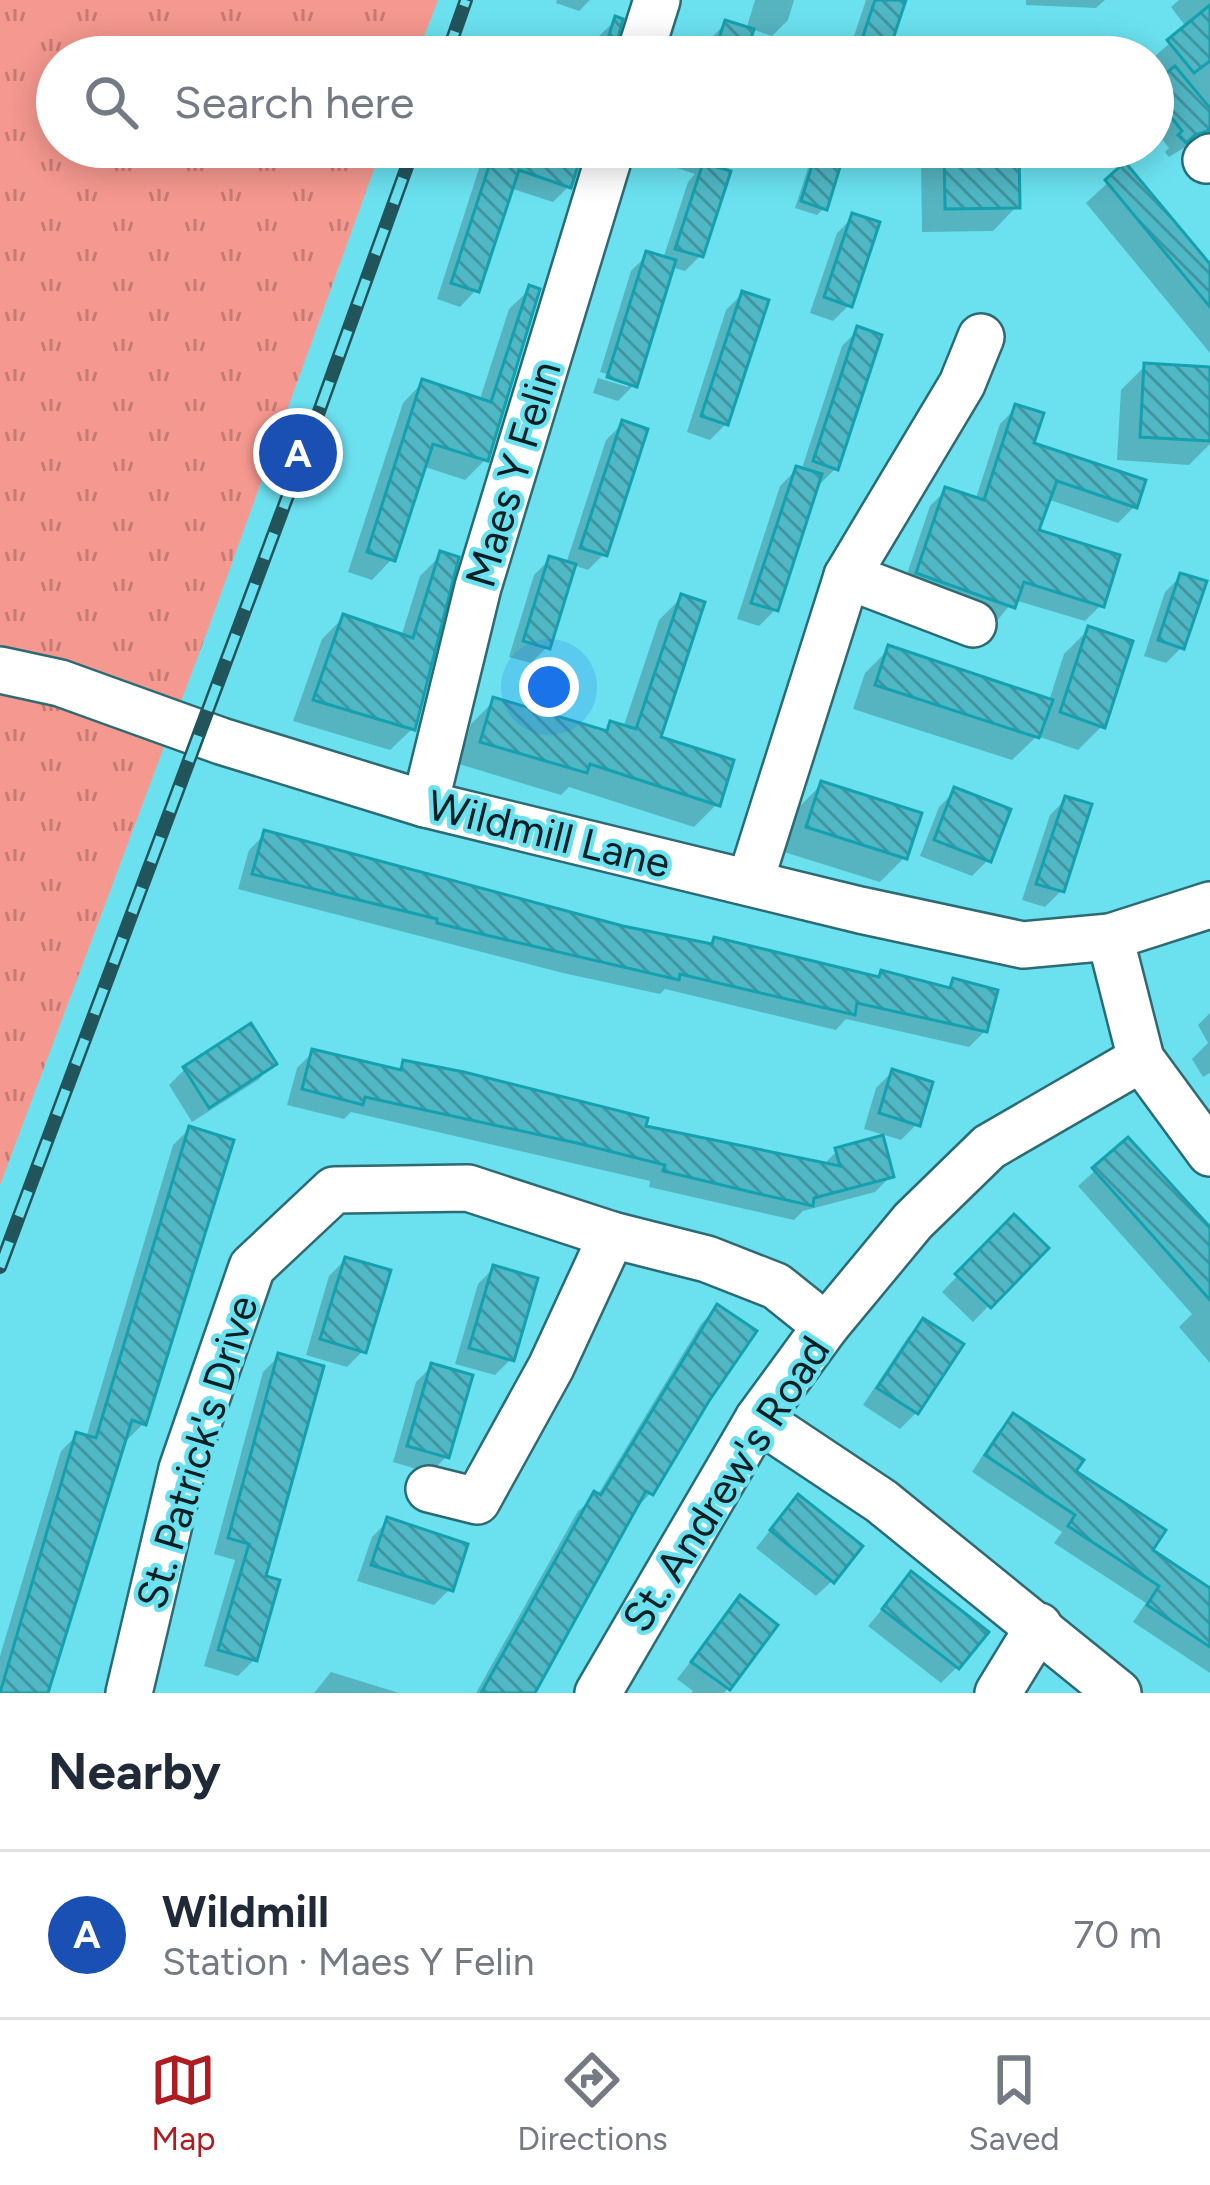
<!DOCTYPE html>
<meta charset="utf-8">
<style>
:root{--surface:#fff;--page:#f6f6f7;--text:#1f2937;--muted:#747a83;--line:#e0e1e3;--accent:#ae1c21}
body{margin:0;font-family:Figtree,sans-serif;background:var(--page);color:var(--text)}
.you{position:absolute;left:549px;top:687px;width:42px;height:42px;margin:-30px;border:9px solid #fff;border-radius:50%;background:#1a73e8;box-shadow:0 0 0 18px #1a73e833}
.badge{display:grid;place-items:center;width:78px;height:78px;border-radius:50%;background:var(--accent);color:#fff;font-size:39px;font-weight:700}
.pin{position:absolute;translate:-50% -50%;border:6px solid #fff;box-shadow:0 3px 12px #0006}
.list{margin:0;padding:0;list-style:none}
h2{display:flex;justify-content:space-between;align-items:center;height:156px;margin:0;padding:0 48px;font-size:51px}
h2 small{font-size:39px;font-weight:400;color:var(--muted)}
.list li{display:grid;grid-template-columns:78px 1fr auto;gap:36px;align-items:center;box-sizing:border-box;height:168px;padding:0 48px;border-top:3px solid var(--line)}
.list b{display:block;font-size:45px;white-space:nowrap}
.list p{margin:0;font-size:39px;white-space:nowrap;color:var(--muted)}
.list em{font-size:39px;font-style:normal;color:var(--muted)}
.icon{flex:none;width:66px;height:66px;fill:none;stroke:currentColor;stroke-width:2;stroke-linecap:round;stroke-linejoin:round}
.map{position:relative;flex:none;width:1210px;height:1693px;overflow:hidden}
.search{position:absolute;background:var(--surface);box-shadow:0 6px 30px #0003;left:36px;right:36px;top:36px;height:132px;display:flex;align-items:center;gap:30px;box-sizing:border-box;padding:0 42px;border-radius:66px;color:var(--muted);font-size:45px}
.sheet{height:324px;background:var(--surface)}
nav{display:flex;justify-content:space-around;align-items:center;box-sizing:border-box;height:168px;border-top:3px solid var(--line);background:var(--surface);font-size:33px;color:var(--muted)}
nav a{display:grid;justify-items:center;gap:6px}
nav .on{color:var(--accent)}
.map>svg:first-child{display:block}
.grass{fill:url(#grass-tufts)}
.shadow{fill:#0003}
.building{fill:url(#building-back-hatch);stroke:#13a1af;stroke-width:3}
.lines{fill:none;stroke-linecap:round;stroke-linejoin:round}
.minor-casing{stroke:#2c6b73;stroke-width:50}
.minor{stroke:#fff;stroke-width:45}
.rail-casing{stroke:#21555b;stroke-width:14}
.rail{stroke:#6be1f0;stroke-width:9;stroke-dasharray:27;stroke-linecap:butt}
.labels{text-anchor:middle;dominant-baseline:central;stroke-width:9;stroke-linejoin:round;paint-order:stroke}
.street-label{font-size:42px;fill:#051f22;stroke:#6be1f0}
</style>
<div class="map">
<svg width="1210" height="1693" viewBox="0 0 1210 1693">
<defs>
<pattern id="grass-tufts" width="24" height="20" patternUnits="userSpaceOnUse" patternTransform="scale(3)"><rect width="24" height="20" fill="#f5988f"/><path d="M3 7l-1-3M5 7V3M7 7l1-3M15 17l-1-3M17 17v-4M19 17l1-3" fill="none" stroke="#c47b74"/></pattern>
<pattern id="building-back-hatch" width="6" height="6" patternUnits="userSpaceOnUse" patternTransform="scale(3)"><rect width="6" height="6" fill="#50b8c5"/><path d="M-1 5l2 2M0 0l6 6M5-1l2 2" fill="none" stroke="#4095a0"/></pattern>
</defs>
<rect width="100%" height="100%" fill="#6be1f0"/>
<path class="grass" d="M 0,0 L 438,0 L 416,57 L 57,57 L 57,147 L 382,147 L 207,632 L 0,1185 Z"/>
<g class="shadow">
<path d="M 557,0 L 590,0 L 579,11 L 556,3 Z"/>
<path d="M 755,0 L 794,0 L 788,20 L 772,36 L 751,29 L 742,57 L 704,57 L 710,39 L 726,23 L 746,30 Z"/>
<path d="M 866,0 L 903,0 L 884,57 L 847,57 Z"/>
<path d="M 1026,0 L 1105,0 L 1096,8 L 1026,5 Z"/>
<path d="M 1179,0 L 1210,0 L 1210,151 L 1190,144 L 1169,157 L 1165,152 L 1169,148 L 1153,128 L 1153,87 L 1169,75 L 1154,57 L 1187,28 L 1171,7 Z"/>
<path d="M 616,20 L 611,57 L 593,57 L 599,36 Z"/>
<path d="M 486,147 L 581,147 L 569,186 L 553,202 L 510,188 L 476,290 L 460,307 L 437,299 Z"/>
<path d="M 674,147 L 711,147 L 700,165 L 727,173 L 701,255 L 685,271 L 671,267 L 634,385 L 618,401 L 593,393 L 598,378 L 628,387 L 628,381 L 600,372 L 631,271 L 647,255 L 663,259 L 688,182 L 695,174 L 668,165 Z"/>
<path d="M 798,147 L 835,147 L 822,165 L 824,208 L 817,215 L 795,208 L 808,168 L 793,164 Z"/>
<path d="M 934,147 L 1016,147 L 1017,206 L 993,231 L 922,232 L 921,160 Z"/>
<path d="M 1125,167 L 1210,268 L 1210,353 L 1086,203 Z"/>
<path d="M 853,217 L 849,305 L 833,321 L 810,313 L 837,233 Z"/>
<path d="M 530,289 L 485,460 L 465,480 L 422,466 L 392,559 L 372,580 L 348,572 L 403,403 L 423,382 L 479,402 L 509,309 Z"/>
<path d="M 742,294 L 726,424 L 710,440 L 687,432 L 726,310 Z"/>
<path d="M 858,330 L 836,468 L 820,484 L 816,483 L 775,610 L 759,626 L 737,619 L 780,486 L 796,470 L 801,471 L 842,346 Z"/>
<path d="M 1145,366 L 1210,370 L 1210,444 L 1189,465 L 1117,460 L 1121,390 Z"/>
<path d="M 1016,408 L 1030,445 L 1134,507 L 1118,523 L 1047,499 L 1036,532 L 1101,605 L 1085,621 L 1014,600 L 996,622 L 902,589 L 930,506 L 946,490 L 975,501 L 1000,424 Z"/>
<path d="M 622,424 L 604,554 L 588,570 L 573,565 L 547,647 L 531,663 L 509,657 L 534,575 L 550,559 L 566,564 L 606,440 Z"/>
<path d="M 441,555 L 412,729 L 390,750 L 293,721 L 322,639 L 344,617 L 401,637 L 420,576 Z"/>
<path d="M 1181,576 L 1182,647 L 1166,663 L 1144,656 L 1165,592 Z"/>
<path d="M 682,597 L 657,739 L 717,804 L 694,827 L 569,787 L 561,795 L 459,764 L 471,724 L 494,701 L 602,733 L 611,724 L 623,728 L 659,620 Z"/>
<path d="M 1089,629 L 1102,726 L 1078,750 L 1037,736 L 1012,760 L 853,709 L 865,673 L 889,649 L 1049,701 L 1064,654 Z"/>
<path d="M 822,784 L 904,858 L 880,882 L 784,852 L 798,808 Z"/>
<path d="M 955,791 L 988,860 L 972,876 L 920,856 L 939,807 Z"/>
<path d="M 1066,799 L 1061,891 L 1045,907 L 1022,900 L 1050,815 Z"/>
<path d="M 265,834 L 622,929 L 708,946 L 715,940 L 875,980 L 882,973 L 945,990 L 954,981 L 985,1031 L 969,1047 L 846,1019 L 836,1030 L 665,989 L 660,994 L 563,973 L 238,889 L 249,850 Z"/>
<path d="M 1210,1013 L 1210,1073 L 1203,1077 L 1192,1059 L 1208,1043 L 1198,1025 Z"/>
<path d="M 313,1052 L 395,1072 L 404,1063 L 643,1128 L 822,1166 L 837,1151 L 891,1176 L 875,1192 L 803,1211 L 794,1220 L 649,1187 L 650,1181 L 351,1112 L 344,1119 L 287,1105 L 297,1068 Z"/>
<path d="M 273,1064 L 258,1080 L 192,1122 L 169,1085 L 185,1069 Z"/>
<path d="M 892,1072 L 917,1124 L 901,1140 L 864,1129 L 876,1088 Z"/>
<path d="M 189,1129 L 144,1423 L 128,1439 L 123,1438 L 45,1693 L 0,1693 L 0,1656 L 61,1451 L 77,1435 L 86,1438 L 173,1145 Z"/>
<path d="M 1128,1141 L 1210,1232 L 1210,1363 L 1179,1327 L 1192,1314 L 1078,1186 Z"/>
<path d="M 1014,1218 L 1045,1248 L 973,1322 L 942,1292 Z"/>
<path d="M 345,1260 L 363,1351 L 347,1367 L 306,1355 L 329,1276 Z"/>
<path d="M 494,1268 L 511,1359 L 495,1375 L 455,1364 L 478,1284 Z"/>
<path d="M 717,1308 L 706,1399 L 651,1493 L 635,1509 L 532,1693 L 476,1693 L 578,1511 L 597,1496 L 701,1324 Z"/>
<path d="M 923,1321 L 960,1345 L 916,1413 L 900,1429 L 863,1405 L 908,1337 Z"/>
<path d="M 279,1356 L 254,1660 L 238,1676 L 204,1666 L 235,1560 L 214,1554 L 263,1372 Z"/>
<path d="M 432,1366 L 446,1457 L 430,1473 L 393,1462 L 416,1382 Z"/>
<path d="M 1013,1417 L 1148,1551 L 1210,1592 L 1210,1673 L 1133,1622 L 1146,1603 L 1054,1543 L 1062,1532 L 972,1472 L 997,1433 Z"/>
<path d="M 783,1514 L 832,1581 L 816,1596 L 756,1548 Z"/>
<path d="M 388,1521 L 450,1589 L 434,1605 L 357,1581 L 372,1537 Z"/>
<path d="M 911,1575 L 957,1667 L 941,1683 L 868,1626 Z"/>
<path d="M 740,1599 L 774,1625 L 724,1693 L 691,1693 L 693,1691 L 677,1679 Z"/>
<path d="M 331,1672 L 399,1693 L 314,1693 Z"/>
</g>
<g class="building">
<path d="M 875,0 L 906,0 L 887,57 L 856,57 Z"/>
<path d="M 1210,5 L 1210,61 L 1194,73 L 1167,40 Z"/>
<path d="M 615,16 L 623,19 L 613,57 L 602,57 Z"/>
<path d="M 725,20 L 754,29 L 745,57 L 713,57 Z"/>
<path d="M 1175,66 L 1210,108 L 1210,130 L 1195,135 L 1186,143 L 1178,135 L 1182,131 L 1153,94 L 1153,83 Z"/>
<path d="M 466,147 L 584,147 L 571,188 L 519,170 L 479,292 L 451,283 L 491,160 L 465,152 Z"/>
<path d="M 944,147 L 1019,147 L 1020,208 L 945,209 Z"/>
<path d="M 814,159 L 840,167 L 827,210 L 801,201 Z"/>
<path d="M 1125,162 L 1210,264 L 1210,307 L 1105,180 Z"/>
<path d="M 703,163 L 731,171 L 703,257 L 675,249 Z"/>
<path d="M 852,213 L 880,222 L 852,307 L 824,297 Z"/>
<path d="M 646,251 L 676,260 L 637,387 L 607,377 Z"/>
<path d="M 529,285 L 540,289 L 488,461 L 433,444 L 395,561 L 367,552 L 422,379 L 491,402 Z"/>
<path d="M 742,291 L 769,300 L 728,425 L 701,416 Z"/>
<path d="M 857,326 L 882,335 L 838,470 L 813,461 Z"/>
<path d="M 1144,363 L 1210,367 L 1210,441 L 1140,437 Z"/>
<path d="M 1015,404 L 1044,413 L 1034,443 L 1146,480 L 1137,508 L 1057,481 L 1039,530 L 1120,555 L 1104,607 L 1024,582 L 1015,608 L 916,573 L 945,487 L 984,500 Z"/>
<path d="M 622,420 L 648,429 L 607,556 L 580,548 Z"/>
<path d="M 796,466 L 822,474 L 778,611 L 751,603 Z"/>
<path d="M 440,551 L 459,557 L 415,730 L 313,700 L 343,614 L 413,638 Z"/>
<path d="M 549,556 L 576,564 L 550,649 L 523,641 Z"/>
<path d="M 1180,573 L 1207,581 L 1184,649 L 1158,640 Z"/>
<path d="M 681,594 L 705,602 L 661,737 L 734,760 L 720,806 L 590,764 L 587,773 L 480,742 L 493,697 L 607,731 L 610,721 L 636,729 Z"/>
<path d="M 1088,626 L 1133,641 L 1105,728 L 1060,712 Z"/>
<path d="M 888,645 L 1053,700 L 1039,738 L 875,685 Z"/>
<path d="M 821,781 L 922,813 L 907,859 L 806,827 Z"/>
<path d="M 954,787 L 1011,809 L 991,862 L 934,840 Z"/>
<path d="M 1065,796 L 1092,804 L 1064,892 L 1036,884 Z"/>
<path d="M 264,830 L 623,926 L 712,944 L 714,937 L 879,977 L 881,970 L 950,988 L 953,978 L 998,990 L 987,1032 L 857,1003 L 855,1015 L 680,974 L 679,980 L 490,936 L 437,923 L 437,919 L 252,874 Z"/>
<path d="M 251,1023 L 277,1064 L 209,1108 L 183,1067 Z"/>
<path d="M 312,1049 L 401,1070 L 403,1060 L 464,1072 L 648,1118 L 646,1126 L 840,1166 L 835,1148 L 883,1135 L 894,1177 L 814,1198 L 813,1206 L 751,1192 L 663,1171 L 665,1165 L 577,1143 L 365,1097 L 363,1105 L 302,1089 Z"/>
<path d="M 892,1069 L 933,1082 L 920,1126 L 879,1113 Z"/>
<path d="M 189,1126 L 234,1140 L 146,1425 L 132,1420 L 48,1693 L 0,1693 L 76,1432 L 96,1438 Z"/>
<path d="M 1128,1137 L 1210,1227 L 1210,1300 L 1092,1168 Z"/>
<path d="M 1014,1214 L 1049,1248 L 991,1308 L 955,1274 Z"/>
<path d="M 345,1257 L 391,1270 L 366,1353 L 320,1339 Z"/>
<path d="M 493,1265 L 538,1278 L 514,1361 L 469,1348 Z"/>
<path d="M 717,1304 L 757,1331 L 709,1401 L 653,1495 L 646,1491 L 535,1693 L 481,1693 L 594,1491 L 601,1495 Z"/>
<path d="M 923,1318 L 964,1344 L 918,1414 L 877,1388 Z"/>
<path d="M 278,1353 L 324,1366 L 266,1576 L 280,1580 L 257,1661 L 218,1650 L 249,1544 L 228,1538 Z"/>
<path d="M 431,1363 L 473,1375 L 449,1458 L 407,1446 Z"/>
<path d="M 1013,1413 L 1084,1460 L 1076,1471 L 1166,1530 L 1153,1550 L 1210,1588 L 1210,1647 L 1147,1605 L 1159,1586 L 1068,1526 L 1075,1515 L 985,1455 Z"/>
<path d="M 798,1494 L 863,1546 L 834,1583 L 770,1530 Z"/>
<path d="M 387,1517 L 468,1544 L 453,1591 L 371,1565 Z"/>
<path d="M 911,1571 L 989,1632 L 959,1669 L 882,1609 Z"/>
<path d="M 740,1595 L 778,1625 L 730,1690 L 691,1662 Z"/>
</g>
<g class="lines">
<g class="minor-casing">
<g id="minor">
<path d="M 639,57 L 657,0"/>
<path d="M 1206,160 L 1210,157"/>
<path d="M 847,576 L 973,624"/>
<path d="M 0,670 L 60,683 L 221,741 L 425,804 L 860,910 L 1023,945 L 1110,937 L 1210,905"/>
<path d="M 425,804 L 478,587 L 612,147"/>
<path d="M 750,882 L 847,576 L 962,384 L 981,337"/>
<path d="M 1110,937 L 1141,1059 L 1210,1153"/>
<path d="M 758,1419 L 881,1501 L 1118,1693"/>
<path d="M 429,1489 L 477,1501 L 551,1367 L 612,1235"/>
<path d="M 129,1693 L 182,1469 L 252,1267 L 334,1190 L 468,1188 L 612,1235 L 707,1259 L 776,1286 L 826,1326"/>
<path d="M 598,1693 L 758,1419 L 826,1326 L 913,1221 L 989,1147 L 1141,1059"/>
<path d="M 998,1693 L 1039,1626"/>
</g>
</g>
<use href="#minor" class="minor"/>
<g class="rail-casing">
<g id="rail">
<path d="M 446,57 L 466,0"/>
<path d="M 0,1267 L 312,431 L 414,147"/>
</g>
</g>
<use href="#rail" class="rail"/>
</g>
<g class="labels">
<g class="street-label">
<text transform="translate(513 474) rotate(-73)">Maes Y Felin</text>
<text transform="translate(549 834) rotate(14)">Wildmill Lane</text>
<text transform="translate(197 1452) rotate(-73)">St. Patrick's Drive</text>
<text transform="translate(726 1484) rotate(-57)">St. Andrew's Road</text>
</g>
</g>
</svg>
<div class="you"></div>
<div class="pin badge" style="left:298px;top:453px;background:#1a4fb4">A</div>
<div class="search"><svg class="icon" aria-label="search" viewBox="0 0 24 24"><circle cx="10" cy="10" r="6"/><path d="M15 15l6 6"/></svg>Search here</div>
</div>
<section class="sheet">
<h2>Nearby<small></small></h2>
<ul class="list">
<li><span class="badge" style="background:#1a4fb4">A</span><div><b>Wildmill</b><p>Station · Maes Y Felin</p></div><em>70 m</em></li>
</ul>
</section>
<nav>
<a class="on"><svg class="icon" aria-label="map" viewBox="0 0 24 24"><path d="M3 6l6-2 6 2 6-2v14l-6 2-6-2-6 2zM9 4v14M15 6v14"/></svg>Map</a>
<a><svg class="icon" aria-label="directions" viewBox="0 0 24 24"><path d="M12 3l9 9-9 9-9-9zM9 14v-3h6M13 9l2 2-2 2"/></svg>Directions</a>
<a><svg class="icon" aria-label="saved" viewBox="0 0 24 24"><path d="M7 4h10v16l-5-4-5 4z"/></svg>Saved</a>
</nav>
